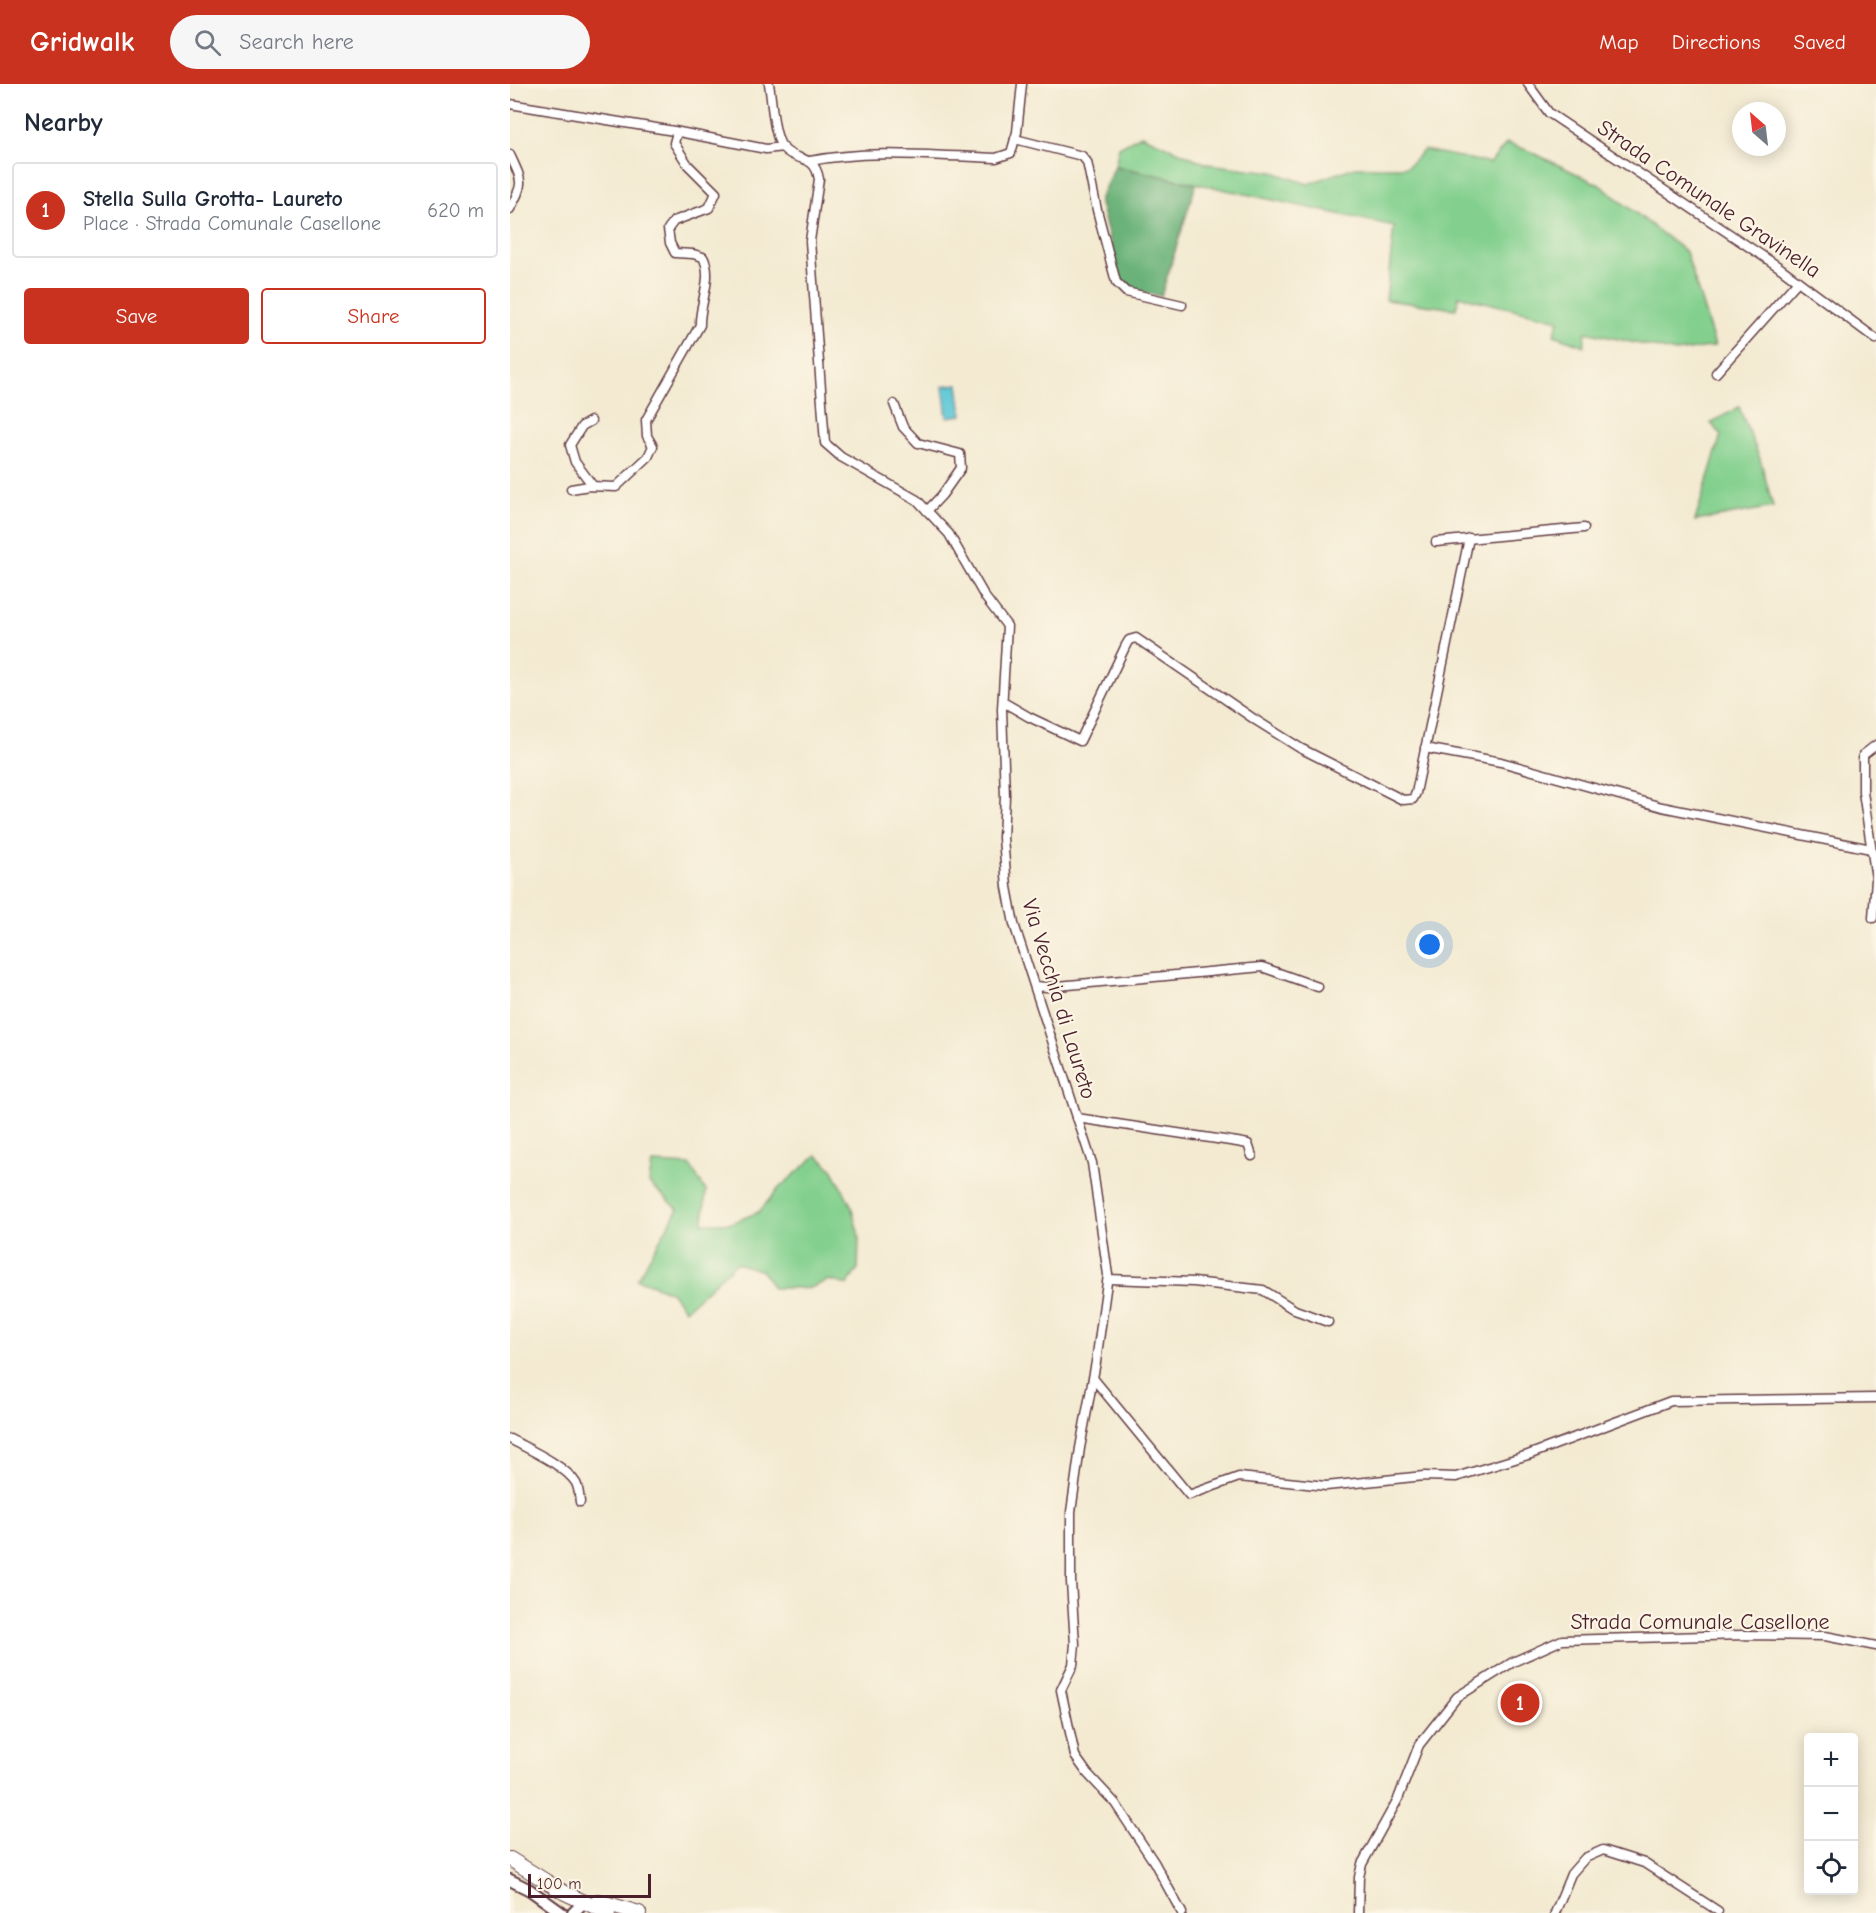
<!DOCTYPE html>
<meta charset="utf-8">
<style>
:root{--surface:#fff;--page:#f6f6f7;--text:#1f2937;--muted:#747a83;--line:#e0e1e3;--accent:#c8321e}
body{margin:0;font-family:"Comic Neue",sans-serif;background:var(--page);color:var(--text)}
.controls{position:absolute;right:18px;bottom:18px;display:grid;overflow:hidden;border-radius:6px;box-shadow:0 3px 15px #0003}
.controls button{width:54px;height:54px;display:grid;place-items:center;padding:0;border:0;border-bottom:2px solid var(--line);background:var(--surface);color:var(--text);font:30px sans-serif}
.compass{position:absolute;left:1222px;top:18px;width:54px;height:54px;border-radius:50%;background:var(--surface);box-shadow:0 3px 15px #0003;rotate:332deg}
.scale{position:absolute;left:18px;bottom:15px;width:123px;box-sizing:border-box;padding-left:6px;border:3px solid #4a1f2b;border-top:0;font-size:16px;line-height:21px;white-space:nowrap;color:#4a1f2b;-webkit-text-stroke:4px #fcf5e5;paint-order:stroke}
.you{position:absolute;left:920px;top:861px;width:21px;height:21px;margin:-15px;border:4px solid #fff;border-radius:50%;background:#1a73e8;box-shadow:0 0 0 9px #1a73e833}
.badge{display:grid;place-items:center;width:39px;height:39px;border-radius:50%;background:var(--accent);color:#fff;font-size:20px;font-weight:700}
.pin{position:absolute;translate:-50% -50%;border:3px solid #fff;box-shadow:0 2px 6px #0006}
.list{margin:0;padding:0;list-style:none}
h2{display:flex;justify-content:space-between;align-items:center;height:78px;margin:0;padding:0 24px;font-size:26px}
h2 small{font-size:20px;font-weight:400;color:var(--muted)}
.list li{display:grid;grid-template-columns:39px 1fr auto;gap:18px;align-items:center;box-sizing:border-box;height:96px;margin:0 12px 12px;padding:0 12px;border:2px solid var(--line);border-radius:6px}
.list b{display:block;font-size:22px;white-space:nowrap}
.list p{margin:0;font-size:20px;white-space:nowrap;color:var(--muted)}
.list em{font-size:20px;font-style:normal;color:var(--muted)}
.actions{display:flex;gap:12px;padding:18px 24px}
.actions a{flex:1;padding:14px 0;border:2px solid var(--accent);border-radius:6px;text-align:center;font-size:21px;color:var(--accent)}
.actions .main{background:var(--accent);color:#fff}
.icon{flex:none;width:33px;height:33px;fill:none;stroke:currentColor;stroke-width:2;stroke-linecap:round;stroke-linejoin:round}
.map{position:relative;flex:none;width:1366px;height:1829px;overflow:hidden}
header{display:flex;align-items:center;gap:36px;box-sizing:border-box;height:84px;padding:0 30px;background:var(--accent);color:#fff}
header strong{font-size:28px}
nav{display:flex;gap:33px;margin-inline-start:auto;font-size:21px}
.search{width:420px;height:54px;background:var(--page);display:flex;align-items:center;gap:15px;box-sizing:border-box;padding:0 21px;border-radius:33px;color:var(--muted);font-size:22px}
main{display:flex}
aside{flex:1;background:var(--surface)}
.map>svg:first-child{display:block}
.green{fill:#83d08e;stroke:#66785c;stroke-width:1.5}
.forest{fill:#6ab279;stroke:#5a6852;stroke-width:1.5}
.water{fill:#5bc7d5;stroke:#527380;stroke-width:1.5}
.lines{fill:none;stroke-linecap:round;stroke-linejoin:round}
.minor-casing{stroke:#633d44;stroke-width:11}
.tertiary-casing{stroke:#633d44;stroke-width:14}
.primary-casing{stroke:#633d44;stroke-width:16}
.minor{stroke:#fff;stroke-width:8}
.tertiary{stroke:#fff;stroke-width:10}
.primary{stroke:#fff;stroke-width:14}
.labels{text-anchor:middle;dominant-baseline:central;stroke-width:4.5;stroke-linejoin:round;paint-order:stroke}
.street-label{font-size:22px;fill:#4a1f2b;stroke:#fcf5e5}
</style>
<header>
<strong>Gridwalk</strong>
<div class="search"><svg class="icon" aria-label="search" viewBox="0 0 24 24"><circle cx="10" cy="10" r="6"/><path d="M15 15l6 6"/></svg>Search here</div>
<nav><a>Map</a><a>Directions</a><a>Saved</a></nav>
</header>
<main>
<aside>
<h2>Nearby<small></small></h2>
<ul class="list">
<li><span class="badge">1</span><div><b>Stella Sulla Grotta- Laureto</b><p>Place · Strada Comunale Casellone</p></div><em>620 m</em></li>
</ul>
<div class="actions"><a class="main">Save</a><a>Share</a></div>
</aside>
<div class="map">
<svg width="1366" height="1829" viewBox="0 0 1366 1829">
<rect width="100%" height="100%" fill="#fcf5e5"/>
<filter id="ink" filterUnits="userSpaceOnUse"><feTurbulence type="fractalNoise" baseFrequency=".0167" numOctaves="2"/><feDisplacementMap in="SourceGraphic" scale="12" xChannelSelector="R" yChannelSelector="G"/><feConvolveMatrix kernelMatrix="1 2 1 2 8 2 1 2 1" color-interpolation-filters="sRGB"/></filter>
<filter id="wash" filterUnits="userSpaceOnUse"><feTurbulence type="fractalNoise" baseFrequency=".008" numOctaves="4" result="noise"/><feDisplacementMap in="SourceGraphic" scale="24" xChannelSelector="R" yChannelSelector="G"/><feGaussianBlur stdDeviation="1.35" result="paint"/><feColorMatrix in="noise" values="0 0 0 0 0 0 0 0 0 0 0 0 0 0 0 0 0 1.4 0 .05"/><feComposite in="paint" operator="in"/></filter>
<g filter="url(#wash)">
<rect width="100%" height="100%" fill="#f3ead1"/>
<g class="green">
<path d="M 631,51 L 697,80 L 763,88 L 798,100 L 845,83 L 897,83 L 914,66 L 980,79 L 997,59 L 1019,67 L 1088,100 L 1176,168 L 1205,262 L 1166,268 L 1076,248 L 1074,262 L 1044,251 L 1049,236 L 949,212 L 946,225 L 876,216 L 884,142 L 605,82 L 609,63 Z"/>
<path d="M 1229,323 L 1250,375 L 1263,423 L 1185,437 L 1211,351 L 1201,339 Z"/>
<path d="M 307,1071 L 322,1085 L 341,1121 L 349,1152 L 348,1185 L 337,1201 L 319,1196 L 300,1204 L 263,1204 L 252,1187 L 226,1179 L 175,1226 L 161,1208 L 127,1195 L 168,1125 L 139,1099 L 142,1079 L 180,1081 L 196,1107 L 193,1139 L 221,1139 L 249,1128 L 269,1104 Z"/>
</g>
<path class="forest" d="M 605,82 L 686,100 L 651,212 L 620,206 L 611,197 L 589,116 Z"/>
<path class="water" d="M 448,300 L 452,331 L 437,333 L 433,302 Z"/>
</g>
<g filter="url(#ink)">
<g class="lines">
<g class="minor-casing">
<g id="minor">
<path d="M 259,0 C 262,16 263,52 273,64 C 287,80 304,68 309,95 L 300,157 L 315,359 L 331,373 L 407,416 L 439,450 L 475,513 L 497,542 L 492,625 L 495,712 L 493,754 L 497,803 L 504,840 L 582,1079 L 598,1191 L 586,1278 L 570,1364 L 561,1428 L 561,1498 L 565,1560 L 563,1581 L 551,1606 L 565,1672 L 577,1689 L 605,1719 L 644,1778 L 672,1829"/>
<path d="M 1018,0 L 1039,29 L 1269,183 L 1366,255"/>
<path d="M 0,20 L 164,47 L 256,65 L 273,63"/>
<path d="M 505,55 L 572,72 L 577,78 L 587,126 L 606,198 L 616,208 L 672,221"/>
<path d="M 0,71 C 13,99 14,98 0,125"/>
<path d="M 300,77 C 360,65 425,72 486,74 L 501,69 L 507,48 L 512,0"/>
<path d="M 1206,289 L 1288,197"/>
<path d="M 384,320 L 393,343 L 408,359 L 450,370 L 451,384 L 432,411 L 417,427"/>
<path d="M 81,337 L 72,342 L 60,361 L 65,378 L 83,402"/>
<path d="M 61,405 L 79,402 L 106,403 L 138,373 L 143,362 L 137,352 L 136,336 L 190,241 C 189,220 204,193 193,173 L 183,170 L 165,169 L 160,159 L 158,145 L 164,137 L 199,124 L 206,109 L 178,81 L 164,59 L 167,48"/>
<path d="M 926,458 L 1074,444"/>
<path d="M 493,618 L 519,633 L 570,657 L 616,561 L 619,556 L 626,554 L 744,635 L 790,664 L 893,716 L 903,715 L 906,709 L 959,454"/>
<path d="M 915,664 L 991,678 L 1152,723 L 1361,765"/>
<path d="M 1363,834 L 1366,795 L 1353,708 L 1353,671 L 1366,661"/>
<path d="M 525,902 L 537,903 L 752,883 L 808,903"/>
<path d="M 567,1034 L 727,1058 L 738,1060 L 742,1072"/>
<path d="M 598,1195 L 684,1198 L 753,1206 L 785,1226 L 818,1238"/>
<path d="M 583,1294 L 679,1411 L 729,1393 L 816,1402 L 914,1392 L 946,1393 L 1018,1371 L 1161,1317 L 1366,1314"/>
<path d="M 0,1355 C 18,1365 55,1381 66,1399 C 69,1405 69,1411 70,1418"/>
<path d="M 848,1829 L 849,1793 L 852,1780 L 888,1715 L 909,1661 L 947,1613 L 1003,1578 L 1052,1556 L 1233,1551 L 1315,1552 L 1366,1562"/>
<path d="M 1045,1829 L 1061,1790 L 1075,1774 L 1093,1766 L 1134,1779 L 1208,1827"/>
</g>
</g>
<g class="tertiary-casing">
<g id="tertiary">
<path d="M 0,1796 L 20,1806 L 52,1829"/>
<path d="M 63,1829 L 74,1818"/>
</g>
</g>
<g class="primary-casing">
<g id="primary">
<path d="M 0,1775 L 55,1809 L 98,1829"/>
<path d="M 88,1817 L 129,1829"/>
</g>
</g>
<use href="#minor" class="minor"/>
<use href="#tertiary" class="tertiary"/>
<use href="#primary" class="primary"/>
</g>
</g>
<g class="labels">
<g class="street-label">
<text transform="translate(1199 115) rotate(34)">Strada Comunale Gravinella</text>
<text transform="translate(549 915) rotate(73)">Via Vecchia di Laureto</text>
<text x="1190" y="1538">Strada Comunale Casellone</text>
</g>
</g>
</svg>
<div class="controls">
<button>+</button>
<button>−</button>
<button><svg class="icon" aria-label="locate" viewBox="0 0 24 24"><circle cx="12" cy="12" r="6"/><path d="M12 2v4M12 18v4M2 12h4M18 12h4"/></svg></button>
</div>
<svg class="compass" viewBox="-18 -18 36 36"><path d="M0-13l5 13h-10z" fill="#e53935"/><path d="M0 13l5-13h-10z" fill="#747a83"/></svg>
<div class="scale">100 m</div>
<div class="you"></div>
<div class="pin badge" style="left:1010px;top:1619px">1</div>
</div>
</main>
